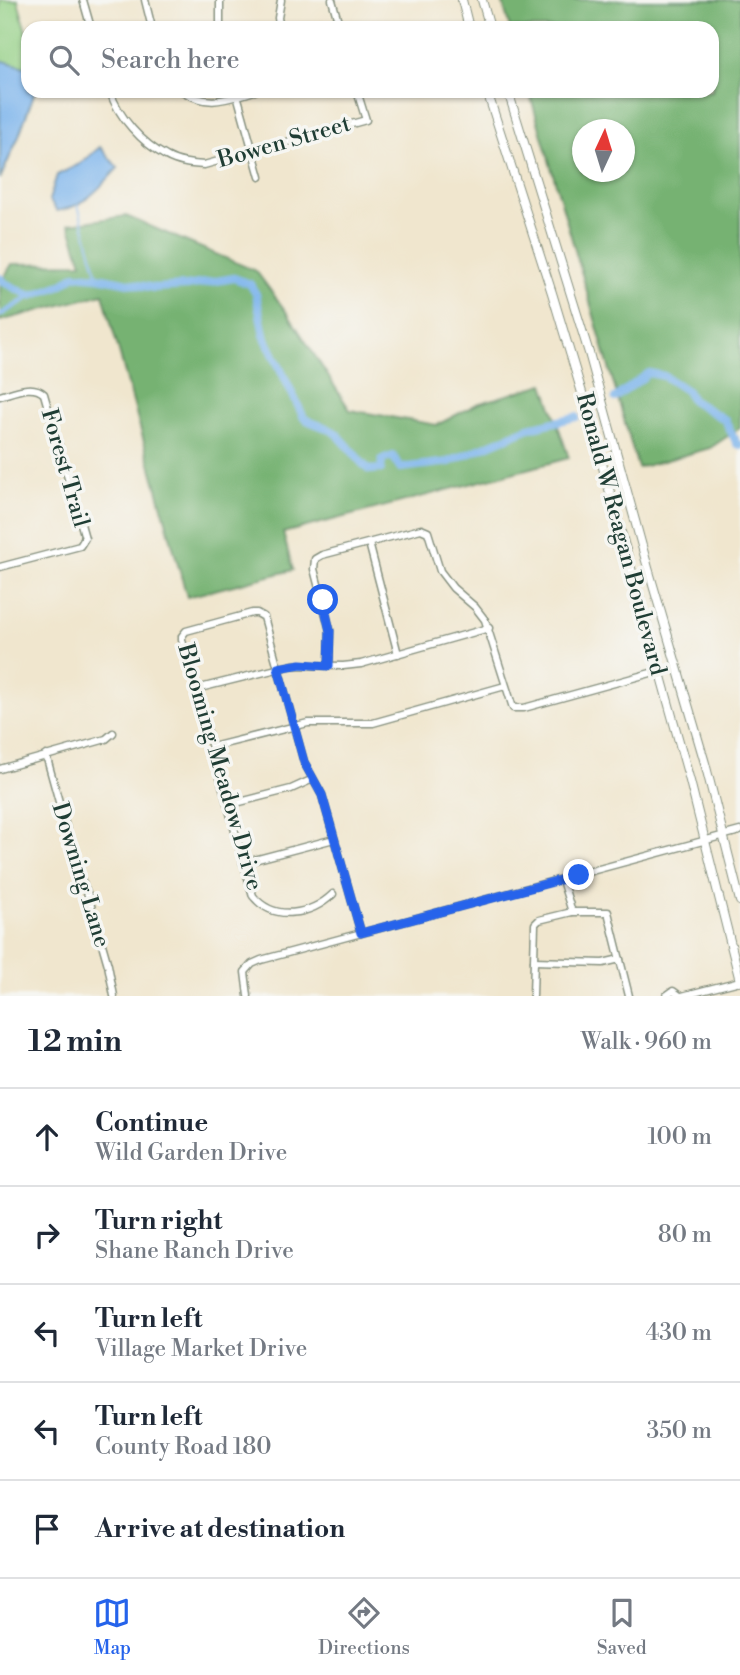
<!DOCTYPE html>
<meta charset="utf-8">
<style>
:root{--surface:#fff;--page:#f6f6f7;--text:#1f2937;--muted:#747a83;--line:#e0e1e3;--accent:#2563eb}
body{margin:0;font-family:"Libre Bodoni",serif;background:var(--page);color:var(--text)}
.compass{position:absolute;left:572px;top:119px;width:63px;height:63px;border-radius:50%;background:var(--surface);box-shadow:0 2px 5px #0004;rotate:4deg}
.stop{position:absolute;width:21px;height:21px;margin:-16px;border:5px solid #2563eb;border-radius:50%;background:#fff}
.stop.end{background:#2563eb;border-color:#fff;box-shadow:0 2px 7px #0008}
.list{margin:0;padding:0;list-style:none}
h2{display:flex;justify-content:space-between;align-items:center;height:91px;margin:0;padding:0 28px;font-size:30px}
h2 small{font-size:23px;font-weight:400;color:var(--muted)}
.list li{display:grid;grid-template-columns:46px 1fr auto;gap:21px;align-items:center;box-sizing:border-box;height:98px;padding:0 28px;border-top:2px solid var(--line)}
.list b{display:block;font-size:26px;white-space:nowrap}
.list p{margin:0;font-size:23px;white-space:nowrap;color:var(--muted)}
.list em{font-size:23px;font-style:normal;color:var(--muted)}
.icon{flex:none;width:38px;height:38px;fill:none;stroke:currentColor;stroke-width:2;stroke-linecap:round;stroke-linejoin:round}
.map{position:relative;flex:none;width:740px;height:996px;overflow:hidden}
.search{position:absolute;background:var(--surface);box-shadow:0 2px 5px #0004;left:21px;right:21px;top:21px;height:77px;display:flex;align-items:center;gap:18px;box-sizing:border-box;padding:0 24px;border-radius:21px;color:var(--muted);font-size:26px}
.sheet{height:581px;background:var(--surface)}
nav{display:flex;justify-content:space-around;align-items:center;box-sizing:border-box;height:98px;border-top:2px solid var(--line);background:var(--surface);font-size:19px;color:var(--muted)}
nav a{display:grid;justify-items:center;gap:4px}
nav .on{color:var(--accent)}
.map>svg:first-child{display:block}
.green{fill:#93cf84;stroke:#59865c;stroke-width:2}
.forest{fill:#76b272;stroke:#4a7853;stroke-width:2;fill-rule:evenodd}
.water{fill:#7bb4ec;stroke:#4d7890;stroke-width:2}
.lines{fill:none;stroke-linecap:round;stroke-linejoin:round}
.stream{stroke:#7bb4ec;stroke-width:2}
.canal{stroke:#7bb4ec;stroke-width:4.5}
.river{stroke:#7bb4ec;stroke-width:8}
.minor-casing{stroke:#889281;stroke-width:9}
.major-casing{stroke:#889281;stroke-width:10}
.minor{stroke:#fff;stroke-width:6}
.major{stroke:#fff;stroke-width:8}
.route{stroke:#2563eb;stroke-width:9}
.labels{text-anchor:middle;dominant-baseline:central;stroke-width:7;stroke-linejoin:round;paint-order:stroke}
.street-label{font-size:23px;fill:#1f3d34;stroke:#f6f6f2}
</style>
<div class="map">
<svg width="740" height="996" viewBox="0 0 740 996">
<rect width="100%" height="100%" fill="#f6f6f2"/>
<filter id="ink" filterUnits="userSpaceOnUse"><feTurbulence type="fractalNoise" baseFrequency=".0143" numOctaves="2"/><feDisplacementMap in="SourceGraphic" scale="14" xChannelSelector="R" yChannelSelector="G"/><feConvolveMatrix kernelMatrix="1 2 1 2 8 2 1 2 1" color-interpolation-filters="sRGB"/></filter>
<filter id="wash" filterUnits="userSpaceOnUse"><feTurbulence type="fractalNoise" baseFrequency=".00686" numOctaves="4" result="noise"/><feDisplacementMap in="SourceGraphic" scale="28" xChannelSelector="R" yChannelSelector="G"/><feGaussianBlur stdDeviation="1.57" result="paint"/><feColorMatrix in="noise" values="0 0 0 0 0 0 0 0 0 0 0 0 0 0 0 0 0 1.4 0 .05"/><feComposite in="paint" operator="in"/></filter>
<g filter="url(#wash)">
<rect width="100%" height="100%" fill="#f0e6ce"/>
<path class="green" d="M 0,0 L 18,0 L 27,37 L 28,91 L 35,91 L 18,138 L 0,179 Z"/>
<g class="forest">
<path d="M 502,0 L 740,0 L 740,428 L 710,448 L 638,468 L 529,91 L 712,91 L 712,28 L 510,28 ZM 582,130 L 624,130 L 624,172 L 582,172 Z"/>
<path d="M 126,216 L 256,271 L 288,314 L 350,410 L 437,425 L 477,404 L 544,384 L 569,458 L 283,533 L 293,570 L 187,597 L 103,294 L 0,321 L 0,284 L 12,264 L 82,263 L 69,224 Z"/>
</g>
<g class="water">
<path d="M 0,60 L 28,68 L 28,91 L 35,91 L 18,138 L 0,179 Z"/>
<path d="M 100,147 L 118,168 C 99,188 85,207 57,211 L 49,200 L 57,175 L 80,164 Z"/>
</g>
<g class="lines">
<path class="stream" d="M 78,205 L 98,277"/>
<path class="canal" d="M 0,315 L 31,296"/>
<g class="river">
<path d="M 0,278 L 3,282 L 31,296 L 61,285 L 75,275 L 98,277 L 154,288 L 187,286 L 234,278 L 250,284 L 256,294 L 264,335 L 304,418 C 314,425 326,426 334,432 C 348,443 356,459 369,470 L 381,469 L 382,460 L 393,456 L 400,468 L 449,462 L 529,428 L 576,417"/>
<path d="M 615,398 L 649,373 L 664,376 L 687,391 L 692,400 L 725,420 L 737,444 L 740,445"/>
</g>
</g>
</g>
<g filter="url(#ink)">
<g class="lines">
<g class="minor-casing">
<g id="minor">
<path d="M 83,0 L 91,28"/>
<path d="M 145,0 L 152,28"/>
<path d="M 220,0 L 220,28"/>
<path d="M 332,0 L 340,28"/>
<path d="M 280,28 L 278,18 L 281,0"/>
<path d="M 110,91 C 118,117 142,143 166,156 C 178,163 191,164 204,165 L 366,120 L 357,91"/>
<path d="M 182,91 C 209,108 226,99 255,91"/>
<path d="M 236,91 L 260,177"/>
<path d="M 0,396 C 14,392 33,383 44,394 L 85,538 L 80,546 L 0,567"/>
<path d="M 369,543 L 398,654"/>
<path d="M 329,666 L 330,630 L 314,569 L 315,559 L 322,555 L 421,529 L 428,532 L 440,571 L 453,588 L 475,607 L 485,620 L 513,708 L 524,708 L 658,671"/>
<path d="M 196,689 L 293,665 L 343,666 L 361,664 L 489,628"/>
<path d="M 212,747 L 308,723 L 373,723 L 505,686"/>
<path d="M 46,755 L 79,874 L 88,895 L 108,965 L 114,996"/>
<path d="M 0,769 L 106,739 L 113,733"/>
<path d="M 228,805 L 291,789 L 313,779"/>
<path d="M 243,863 L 334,839"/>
<path d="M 562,880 L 572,912"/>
<path d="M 333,894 C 311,915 274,922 253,896 L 182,640 L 182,636 L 186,631 L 252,613 L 257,613 L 264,617 L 304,762 L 322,795 L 361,933"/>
<path d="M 534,961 L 603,963 L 620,959"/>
<path d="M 248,996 L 245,972 L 252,964 L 261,960 L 740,831"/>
<path d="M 533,996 L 535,924 L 539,920 L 572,912 L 608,912 L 629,996"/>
<path d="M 666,996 L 673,991 L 680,996"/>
<path d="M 682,996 L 740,981"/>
</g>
</g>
<g class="major-casing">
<g id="major">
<path d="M 462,0 L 469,28"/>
<path d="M 482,0 L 490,28"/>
<path d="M 487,91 L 552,293 L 586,406 L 690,781 L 740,981"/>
<path d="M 508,91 L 589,353 L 648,568 L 705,763 L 740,901"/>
</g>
</g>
<use href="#minor" class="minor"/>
<use href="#major" class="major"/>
</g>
</g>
<g class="lines" filter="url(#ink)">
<path class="route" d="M 323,600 L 330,631 L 329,666 L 301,664 L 278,668 L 304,762 L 322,795 L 361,933 L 579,875"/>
</g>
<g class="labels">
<g class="street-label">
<text transform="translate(284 142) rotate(-16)">Bowen Street</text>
<text transform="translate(65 468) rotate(74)">Forest Trail</text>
<text transform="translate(621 534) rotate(75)">Ronald W Reagan Boulevard</text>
<text transform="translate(220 767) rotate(74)">Blooming Meadow Drive</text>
<text transform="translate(81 875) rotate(73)">Downing Lane</text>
</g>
</g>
</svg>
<svg class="compass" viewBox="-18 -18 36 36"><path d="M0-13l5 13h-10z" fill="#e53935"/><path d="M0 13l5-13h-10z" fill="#747a83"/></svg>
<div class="stop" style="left:323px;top:600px"></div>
<div class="stop end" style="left:579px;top:875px"></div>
<div class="search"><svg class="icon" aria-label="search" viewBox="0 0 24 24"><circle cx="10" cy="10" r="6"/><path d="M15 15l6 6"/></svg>Search here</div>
</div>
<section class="sheet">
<h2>12 min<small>Walk · 960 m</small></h2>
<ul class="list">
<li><svg class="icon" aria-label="ahead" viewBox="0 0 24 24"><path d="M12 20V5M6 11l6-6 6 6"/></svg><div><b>Continue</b><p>Wild Garden Drive</p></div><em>100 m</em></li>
<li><svg class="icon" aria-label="right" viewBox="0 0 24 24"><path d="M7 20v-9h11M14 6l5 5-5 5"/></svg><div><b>Turn right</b><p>Shane Ranch Drive</p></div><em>80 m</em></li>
<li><svg class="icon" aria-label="left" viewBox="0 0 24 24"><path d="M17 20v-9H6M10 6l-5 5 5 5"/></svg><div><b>Turn left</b><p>Village Market Drive</p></div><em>430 m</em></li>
<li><svg class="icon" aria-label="left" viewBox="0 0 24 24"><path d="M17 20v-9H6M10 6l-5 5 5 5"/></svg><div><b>Turn left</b><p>County Road 180</p></div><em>350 m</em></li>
<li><svg class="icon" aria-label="arrive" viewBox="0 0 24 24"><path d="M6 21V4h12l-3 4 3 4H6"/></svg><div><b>Arrive at destination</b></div></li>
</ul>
</section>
<nav>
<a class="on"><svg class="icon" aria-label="map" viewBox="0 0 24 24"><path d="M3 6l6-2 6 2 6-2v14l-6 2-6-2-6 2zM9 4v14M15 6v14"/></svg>Map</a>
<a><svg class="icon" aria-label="directions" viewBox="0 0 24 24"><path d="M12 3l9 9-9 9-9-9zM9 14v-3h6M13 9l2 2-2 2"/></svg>Directions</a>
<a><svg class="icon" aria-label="saved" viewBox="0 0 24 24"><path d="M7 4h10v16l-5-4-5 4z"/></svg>Saved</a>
</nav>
